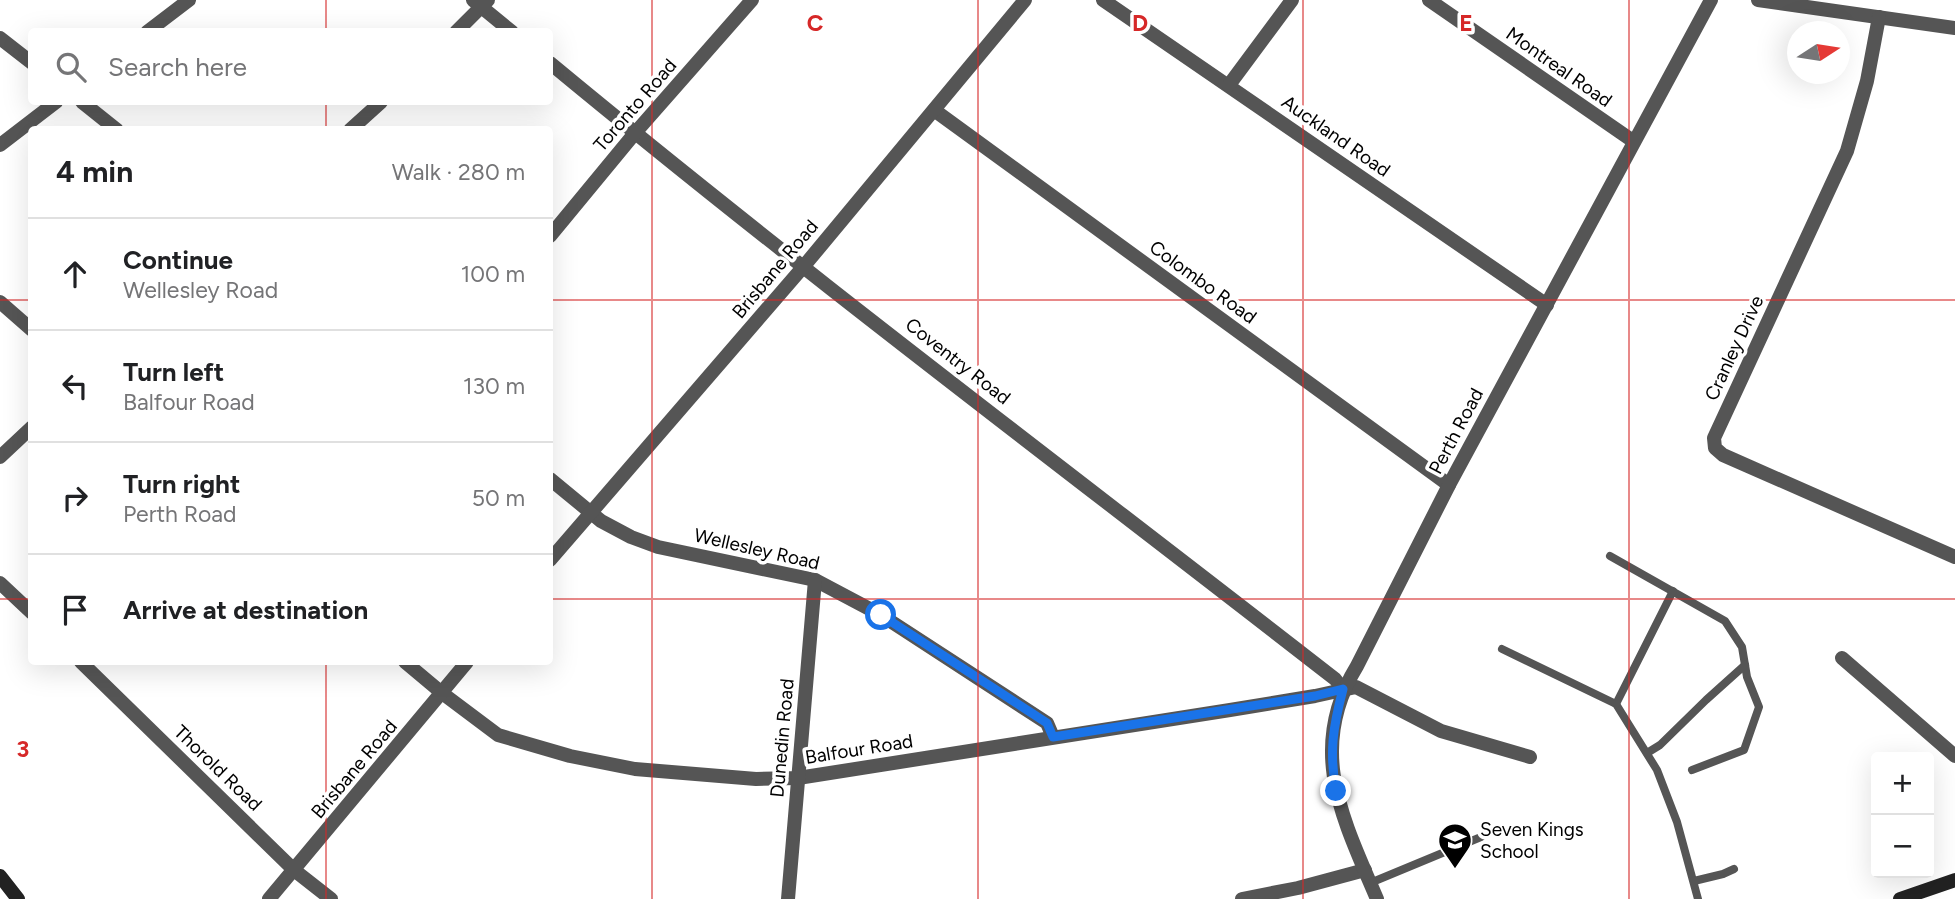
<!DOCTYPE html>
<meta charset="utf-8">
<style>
:root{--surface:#fff;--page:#f2f2f2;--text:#202124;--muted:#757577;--line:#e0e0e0}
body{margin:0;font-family:Figtree,sans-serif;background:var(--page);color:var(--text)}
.controls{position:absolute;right:21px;bottom:21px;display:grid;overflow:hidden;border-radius:7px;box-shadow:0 7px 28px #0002}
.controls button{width:63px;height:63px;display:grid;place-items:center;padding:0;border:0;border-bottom:2px solid var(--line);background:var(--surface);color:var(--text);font:35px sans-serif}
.compass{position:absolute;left:1787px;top:21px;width:63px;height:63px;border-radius:50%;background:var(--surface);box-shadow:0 7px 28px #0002;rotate:78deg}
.stop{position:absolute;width:21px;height:21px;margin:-16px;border:5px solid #1a73e8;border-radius:50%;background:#fff}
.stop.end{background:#1a73e8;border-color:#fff;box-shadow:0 2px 7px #0008}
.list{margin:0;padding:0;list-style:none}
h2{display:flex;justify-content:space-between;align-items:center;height:91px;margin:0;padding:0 28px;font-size:30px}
h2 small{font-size:23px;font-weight:400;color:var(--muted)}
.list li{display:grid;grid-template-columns:46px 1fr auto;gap:21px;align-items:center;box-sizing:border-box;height:112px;padding:0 28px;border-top:2px solid var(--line)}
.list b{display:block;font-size:26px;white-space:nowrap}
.list p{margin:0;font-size:23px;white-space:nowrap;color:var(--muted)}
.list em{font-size:23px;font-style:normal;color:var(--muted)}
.icon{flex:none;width:38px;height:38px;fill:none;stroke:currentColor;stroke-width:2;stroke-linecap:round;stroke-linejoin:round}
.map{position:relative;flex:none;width:1955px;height:899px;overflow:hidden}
.search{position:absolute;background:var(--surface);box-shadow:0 7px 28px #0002;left:28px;top:28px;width:525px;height:77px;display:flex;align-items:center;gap:18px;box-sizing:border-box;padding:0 24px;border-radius:7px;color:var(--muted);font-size:26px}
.panel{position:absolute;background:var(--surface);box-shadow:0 7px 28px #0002;left:28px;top:126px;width:525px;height:539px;border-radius:7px}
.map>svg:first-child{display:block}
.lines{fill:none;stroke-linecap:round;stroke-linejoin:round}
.lane{stroke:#555;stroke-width:8}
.street{stroke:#555;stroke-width:14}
.secondary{stroke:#222;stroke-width:14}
.route{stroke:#1a73e8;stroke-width:9}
.grid{fill:none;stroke:#d62828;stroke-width:2;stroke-opacity:0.55}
.labels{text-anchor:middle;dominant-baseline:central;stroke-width:7;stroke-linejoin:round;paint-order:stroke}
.street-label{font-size:19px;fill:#000;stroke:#fff}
.poi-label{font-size:19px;fill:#000;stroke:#fff;text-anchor:start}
.grid-label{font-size:23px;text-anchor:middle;font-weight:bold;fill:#d62828;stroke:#fff;stroke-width:7;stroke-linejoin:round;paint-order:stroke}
</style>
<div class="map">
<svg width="1955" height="899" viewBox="0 0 1955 899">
<rect width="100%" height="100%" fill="#fff"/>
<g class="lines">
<g class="lane">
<path d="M 1610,556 L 1725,621 L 1742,647 L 1747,677 L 1759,707 L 1744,750 L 1692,770"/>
<path d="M 1502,649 L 1616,704 L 1657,770 L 1677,822 L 1698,899"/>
<path d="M 1616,704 L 1673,591"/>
<path d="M 1647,753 L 1660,745 L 1706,700 L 1745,665"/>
<path d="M 1694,881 L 1723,874 L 1734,869"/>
<path d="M 1370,883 L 1481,837"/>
</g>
<g class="street">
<path d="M 473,0 L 512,32"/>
<path d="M 1103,0 L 1547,305"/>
<path d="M 1429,0 L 1633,141"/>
<path d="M 1758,0 L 1955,28"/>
<path d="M 1879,17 L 1867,81 L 1847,151 L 1714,438 L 1715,448 L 1723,455 L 1955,557"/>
<path d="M 147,32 L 189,0"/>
<path d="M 456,32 L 488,0"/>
<path d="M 0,38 L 32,63"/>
<path d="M 550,63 C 806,275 1073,475 1335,679 L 1343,689"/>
<path d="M 1229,85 L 1292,0"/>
<path d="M 82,102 L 117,130"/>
<path d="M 934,110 L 1449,485"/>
<path d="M 350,130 L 381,102"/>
<path d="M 0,145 L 56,102"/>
<path d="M 550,236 L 635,133 L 752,0"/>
<path d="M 0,302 L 32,330"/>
<path d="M 0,457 L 32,427"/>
<path d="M 550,479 L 601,521 L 631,537 L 658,547 L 815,580 L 881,615 L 1047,723 L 1053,737"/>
<path d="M 550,560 L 804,266 L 1025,0"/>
<path d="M 0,583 L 32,613"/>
<path d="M 1842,658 L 1955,756"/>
<path d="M 81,662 L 294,870 L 331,899"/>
<path d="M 405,662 L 442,693 L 498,735 L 570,756 L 635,769 L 756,779 L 798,778 L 1230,710 L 1315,696 L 1356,687 L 1441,731 L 1530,757"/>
<path d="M 269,899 L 467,662"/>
<path d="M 788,899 L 815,580"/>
<path d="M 1242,899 L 1298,888 L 1365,870"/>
<path d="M 1377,899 C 1343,819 1306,749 1357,666 L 1449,485 L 1711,0"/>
</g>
<g class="secondary">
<path d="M 0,876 L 18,899"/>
<path d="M 1900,899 L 1955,880"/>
</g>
</g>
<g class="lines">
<path class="route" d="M 881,615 L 1047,723 L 1053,737 L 1315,696 L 1343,689 C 1333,727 1329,752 1336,791"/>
</g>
<path class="grid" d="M 326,0 L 326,32M 652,0 L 652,899M 978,0 L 978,899M 1303,0 L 1303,899M 1629,0 L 1629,899M 326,102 L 326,130M 0,300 L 32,300M 550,300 L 1955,300M 0,599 L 32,599M 550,599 L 1955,599M 326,662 L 326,899"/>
<defs>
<g id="school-pin" transform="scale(1.75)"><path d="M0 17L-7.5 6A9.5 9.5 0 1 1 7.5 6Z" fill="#000" stroke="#fff"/><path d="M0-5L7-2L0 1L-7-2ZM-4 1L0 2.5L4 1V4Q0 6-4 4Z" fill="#fff"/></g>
</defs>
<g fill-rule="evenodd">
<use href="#school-pin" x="1455" y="840"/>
</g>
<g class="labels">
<g class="street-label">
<text transform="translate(1559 67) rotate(35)">Montreal Road</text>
<text transform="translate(635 105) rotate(-49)">Toronto Road</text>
<text transform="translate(1336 136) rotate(35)">Auckland Road</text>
<text transform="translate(775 269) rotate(-50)">Brisbane Road</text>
<text transform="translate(1203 282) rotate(36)">Colombo Road</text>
<text transform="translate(1734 348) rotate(-65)">Cranley Drive</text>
<text transform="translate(958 361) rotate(38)">Coventry Road</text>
<text transform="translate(1456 431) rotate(-62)">Perth Road</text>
<text transform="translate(757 549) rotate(13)">Wellesley Road</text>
<text transform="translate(782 738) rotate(-85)">Dunedin Road</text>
<text transform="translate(859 749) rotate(-9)">Balfour Road</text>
<text transform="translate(218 768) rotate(44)">Thorold Road</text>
<text transform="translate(354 769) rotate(-50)">Brisbane Road</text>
</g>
<g class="poi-label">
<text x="1480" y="829">Seven Kings<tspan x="1480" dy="22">School</tspan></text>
</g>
</g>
<g class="grid-label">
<text x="815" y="31">C</text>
<text x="1140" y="31">D</text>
<text x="1466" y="31">E</text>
<text x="23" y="757">3</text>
</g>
</svg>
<div class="controls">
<button>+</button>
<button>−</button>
</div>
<svg class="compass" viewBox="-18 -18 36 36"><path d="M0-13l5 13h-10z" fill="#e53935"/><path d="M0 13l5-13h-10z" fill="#757577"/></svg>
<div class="stop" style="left:881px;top:615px"></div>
<div class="stop end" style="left:1336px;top:791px"></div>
<div class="search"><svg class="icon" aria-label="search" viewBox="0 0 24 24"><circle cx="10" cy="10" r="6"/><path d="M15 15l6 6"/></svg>Search here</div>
<section class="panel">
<h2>4 min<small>Walk · 280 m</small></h2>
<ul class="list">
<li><svg class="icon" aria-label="ahead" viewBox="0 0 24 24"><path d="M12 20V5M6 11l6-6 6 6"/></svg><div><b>Continue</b><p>Wellesley Road</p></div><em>100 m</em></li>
<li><svg class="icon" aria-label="left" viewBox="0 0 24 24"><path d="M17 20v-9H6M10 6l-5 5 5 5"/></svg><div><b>Turn left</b><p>Balfour Road</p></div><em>130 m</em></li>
<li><svg class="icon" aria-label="right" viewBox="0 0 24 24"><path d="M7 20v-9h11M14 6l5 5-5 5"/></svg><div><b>Turn right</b><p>Perth Road</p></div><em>50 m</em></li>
<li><svg class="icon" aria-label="arrive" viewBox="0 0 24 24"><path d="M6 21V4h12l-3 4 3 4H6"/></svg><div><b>Arrive at destination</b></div></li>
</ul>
</section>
</div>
